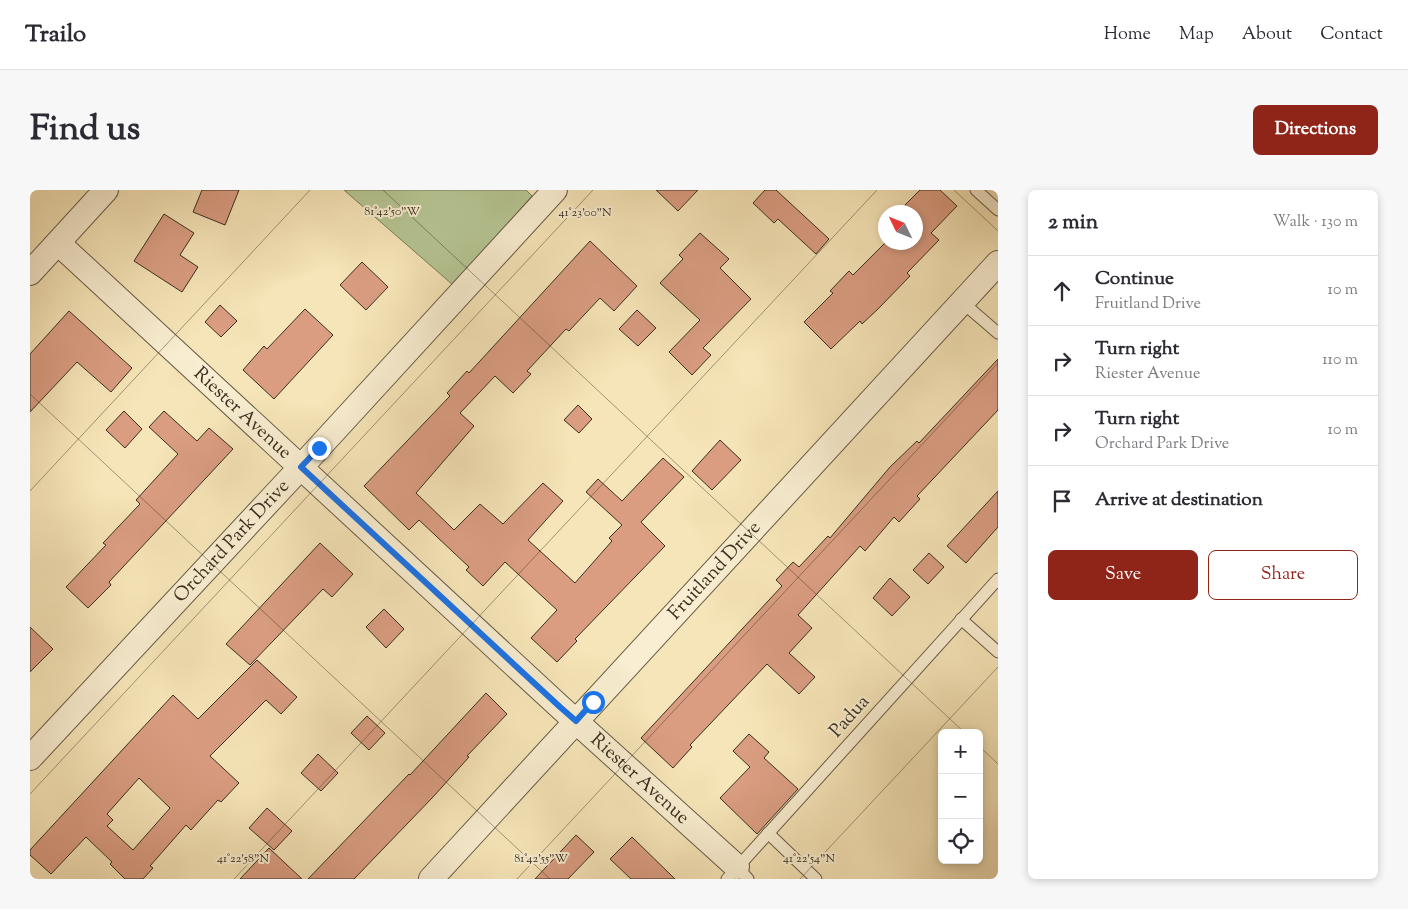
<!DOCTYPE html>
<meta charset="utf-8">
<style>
:root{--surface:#fff;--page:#f7f7f7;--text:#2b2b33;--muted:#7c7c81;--line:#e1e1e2;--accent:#8f2418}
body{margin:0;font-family:"Sorts Mill Goudy",serif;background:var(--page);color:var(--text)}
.controls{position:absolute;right:15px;bottom:15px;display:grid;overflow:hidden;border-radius:8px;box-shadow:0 2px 8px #0003}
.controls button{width:45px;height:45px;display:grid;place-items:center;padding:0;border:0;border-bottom:1px solid var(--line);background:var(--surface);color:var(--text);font:25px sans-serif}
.compass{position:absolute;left:848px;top:15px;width:45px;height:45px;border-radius:50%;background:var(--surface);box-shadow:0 2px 8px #0003;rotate:313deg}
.stop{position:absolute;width:15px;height:15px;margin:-11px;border:4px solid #1a73e8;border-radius:50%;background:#fff}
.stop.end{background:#1a73e8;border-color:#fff;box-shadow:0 1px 5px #0008}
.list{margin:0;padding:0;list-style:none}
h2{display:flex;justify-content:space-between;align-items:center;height:65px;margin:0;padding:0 20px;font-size:21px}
h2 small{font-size:16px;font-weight:400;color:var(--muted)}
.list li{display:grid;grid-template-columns:32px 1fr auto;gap:15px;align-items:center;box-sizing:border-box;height:70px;padding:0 20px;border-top:1px solid var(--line)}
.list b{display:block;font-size:19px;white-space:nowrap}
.list p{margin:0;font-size:16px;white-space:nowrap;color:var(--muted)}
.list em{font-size:16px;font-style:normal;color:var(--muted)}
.actions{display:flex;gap:10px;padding:15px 20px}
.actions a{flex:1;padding:11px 0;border:1px solid var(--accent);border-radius:8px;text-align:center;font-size:18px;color:var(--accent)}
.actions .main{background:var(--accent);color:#fff}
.icon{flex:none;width:28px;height:28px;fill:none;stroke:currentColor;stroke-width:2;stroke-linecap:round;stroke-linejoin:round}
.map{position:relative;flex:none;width:968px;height:689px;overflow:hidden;border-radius:8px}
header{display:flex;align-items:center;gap:30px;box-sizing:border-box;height:70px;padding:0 25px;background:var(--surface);border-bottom:1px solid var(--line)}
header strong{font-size:24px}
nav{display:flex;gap:28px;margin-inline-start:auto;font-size:18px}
.intro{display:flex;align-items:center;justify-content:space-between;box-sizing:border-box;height:120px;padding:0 30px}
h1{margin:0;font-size:35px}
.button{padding:12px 22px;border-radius:8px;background:var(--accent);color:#fff;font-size:18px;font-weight:700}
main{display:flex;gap:30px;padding:0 30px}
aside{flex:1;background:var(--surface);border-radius:8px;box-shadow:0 2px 8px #0003}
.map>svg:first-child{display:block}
.green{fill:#b6c694;stroke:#787a5a}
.building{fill:#da9d82;stroke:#3a2f21;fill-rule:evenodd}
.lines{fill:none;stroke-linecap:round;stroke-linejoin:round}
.service-casing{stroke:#695c47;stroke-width:13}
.minor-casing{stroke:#695c47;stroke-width:26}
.service{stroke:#f9eed1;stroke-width:11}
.minor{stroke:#f9eed1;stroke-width:24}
.route{stroke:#1a73e8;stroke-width:6}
.ticks{fill:none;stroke:#3a2f21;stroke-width:1;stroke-opacity:0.45}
.labels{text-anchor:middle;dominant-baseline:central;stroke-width:4;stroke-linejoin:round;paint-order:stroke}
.street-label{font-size:19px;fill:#3a2f21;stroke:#f9eed1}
.ticks-label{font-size:12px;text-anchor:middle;fill:#3a2f21;stroke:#f9eed1;stroke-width:4;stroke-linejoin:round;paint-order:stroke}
</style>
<header>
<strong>Trailo</strong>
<nav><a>Home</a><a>Map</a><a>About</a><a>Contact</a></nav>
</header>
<div class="intro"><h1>Find us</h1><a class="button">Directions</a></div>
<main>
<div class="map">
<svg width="968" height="689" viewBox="0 0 968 689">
<rect width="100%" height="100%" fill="#f6e5b8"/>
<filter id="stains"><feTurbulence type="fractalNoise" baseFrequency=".004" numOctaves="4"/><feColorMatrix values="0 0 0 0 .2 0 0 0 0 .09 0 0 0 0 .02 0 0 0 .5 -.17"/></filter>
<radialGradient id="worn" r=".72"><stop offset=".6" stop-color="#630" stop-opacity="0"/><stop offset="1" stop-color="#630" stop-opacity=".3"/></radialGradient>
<path class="green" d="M 314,0 L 496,0 L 502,6 L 423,95 Z"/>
<g class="building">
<path d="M 172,0 L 209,0 L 195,35 L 163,22 Z"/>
<path d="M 626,0 L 668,0 L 648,21 Z"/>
<path d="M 735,0 L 746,0 L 799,49 L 786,64 L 748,29 L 744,33 L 723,13 Z"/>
<path d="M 890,0 L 910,0 L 927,16 L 901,43 L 909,50 L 877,83 L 880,86 L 848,119 L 832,134 L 830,131 L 801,159 L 774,132 L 803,103 L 800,101 L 819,81 L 823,85 L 856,52 L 886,52 L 886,22 L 868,22 Z"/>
<path d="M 134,24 L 164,43 L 150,65 L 168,77 L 152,102 L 104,71 Z"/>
<path d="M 670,43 L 699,69 L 690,78 L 721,109 L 673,158 L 681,165 L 662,185 L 639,162 L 670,130 L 630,93 L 653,69 L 649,65 Z"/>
<path d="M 560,51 L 607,96 L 584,121 L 570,108 L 539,141 L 536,139 L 497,181 L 501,184 L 483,203 L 465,186 L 430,223 L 444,236 L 386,303 L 424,340 L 450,314 L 473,334 L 513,293 L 533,311 L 498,350 L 545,393 L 582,351 L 579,348 L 592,335 L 556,302 L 568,289 L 592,311 L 633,268 L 654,287 L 611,332 L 635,356 L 545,449 L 547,451 L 527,472 L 501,448 L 527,420 L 475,372 L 453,396 L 436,380 L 439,377 L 389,330 L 379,340 L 334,296 L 420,206 L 417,203 L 437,181 L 439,183 Z"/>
<path d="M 332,72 L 358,97 L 336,120 L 310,95 Z"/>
<path d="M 190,115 L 207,131 L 191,147 L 175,132 Z"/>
<path d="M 275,119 L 303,145 L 244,209 L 213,180 L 234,156 L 237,159 Z"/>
<path d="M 607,120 L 626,138 L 608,156 L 589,139 Z"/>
<path d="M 39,121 L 102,178 L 81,202 L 47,172 L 0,222 L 0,164 Z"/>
<path d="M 968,169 L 968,220 L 887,306 L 890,309 L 869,332 L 864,327 L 835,361 L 830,356 L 768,425 L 782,438 L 759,463 L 785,487 L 769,504 L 737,474 L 660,555 L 662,557 L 643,578 L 611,548 L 752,396 L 746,390 L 763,372 L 769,377 L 798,346 L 800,348 L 860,277 L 887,251 L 889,253 Z"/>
<path d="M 548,215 L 562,229 L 549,243 L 534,230 Z"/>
<path d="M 94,221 L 112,239 L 95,258 L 76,240 Z"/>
<path d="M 134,221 L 167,251 L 179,238 L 203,259 L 79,392 L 81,395 L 58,418 L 36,397 L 76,355 L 73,353 L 110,314 L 106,310 L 148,264 L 119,237 Z"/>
<path d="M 690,250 L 711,270 L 682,300 L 662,281 Z"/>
<path d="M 968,301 L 968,337 L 936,373 L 917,356 Z"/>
<path d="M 290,353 L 323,384 L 302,407 L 293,399 L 220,475 L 196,454 Z"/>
<path d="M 899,363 L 914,377 L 898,394 L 883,380 Z"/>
<path d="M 860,388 L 880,407 L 862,426 L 843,408 Z"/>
<path d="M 354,419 L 374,439 L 356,458 L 336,437 Z"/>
<path d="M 0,437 L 23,459 L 0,482 Z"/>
<path d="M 227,470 L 267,507 L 251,524 L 236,510 L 180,566 L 209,593 L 191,612 L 188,610 L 161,640 L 156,635 L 120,676 L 123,678 L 113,689 L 95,689 L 80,674 L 82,672 L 56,647 L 21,684 L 0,665 L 0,660 L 143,505 L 168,529 ZM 109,588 L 140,618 L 103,660 L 77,636 L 83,630 L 77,624 Z"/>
<path d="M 456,503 L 477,524 L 437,566 L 439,567 L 403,607 L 324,689 L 278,689 L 379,584 L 380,585 Z"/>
<path d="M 337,526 L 355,543 L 339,560 L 321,543 Z"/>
<path d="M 719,544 L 739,562 L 734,568 L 768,599 L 727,644 L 690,608 L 720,577 L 703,561 Z"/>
<path d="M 288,564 L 308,583 L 291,601 L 271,583 Z"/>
<path d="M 237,618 L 262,641 L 244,660 L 219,638 Z"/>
<path d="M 546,645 L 564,662 L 538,689 L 505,689 Z"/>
<path d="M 602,647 L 645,689 L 601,689 L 580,669 Z"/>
<path d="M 239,658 L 272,689 L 210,689 Z"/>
</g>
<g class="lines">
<g class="service-casing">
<g id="service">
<path d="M 946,0 L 968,20"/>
<path d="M 932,112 L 968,143"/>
<path d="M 931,429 L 968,462"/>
<path d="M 738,643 L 786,689"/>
<path d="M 707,677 L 718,689"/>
<path d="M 697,689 L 968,389"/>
</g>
</g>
<g class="minor-casing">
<g id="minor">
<path id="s1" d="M 28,53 L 530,517 L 707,677"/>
<path d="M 0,83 L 76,0"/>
<path id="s2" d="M 0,568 L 271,277 L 525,0"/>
<path id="s3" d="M 401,689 L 968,73"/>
</g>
</g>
<use href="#service" class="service"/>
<use href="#minor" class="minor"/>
</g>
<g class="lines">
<path class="route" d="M 289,258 L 271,277 L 530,517 L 546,531 L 563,512"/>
</g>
<path class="ticks" d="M 353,0 L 935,543M 924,0 L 968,41M 0,204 L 520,689M 0,301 L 280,0M 949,556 L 968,574M 0,604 L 563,0M 204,689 L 847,0M 487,689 L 968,173M 770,689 L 968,477"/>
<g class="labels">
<g class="street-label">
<text stroke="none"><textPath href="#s1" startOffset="251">Riester Avenue</textPath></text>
<text stroke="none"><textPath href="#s2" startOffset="296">Orchard Park Drive</textPath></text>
<text stroke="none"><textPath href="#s3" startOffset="419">Fruitland Drive</textPath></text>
<text transform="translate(820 527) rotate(-48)">Padua</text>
<text stroke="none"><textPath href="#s1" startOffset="791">Riester Avenue</textPath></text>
</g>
</g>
<g class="ticks-label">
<text x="362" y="25">81°42'50"W</text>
<text x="555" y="26">41°23'00"N</text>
<text x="213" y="672">41°22'58"N</text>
<text x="779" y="672">41°22'54"N</text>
<text x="511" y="672">81°42'55"W</text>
</g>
<rect width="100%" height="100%" filter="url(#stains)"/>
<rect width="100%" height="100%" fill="url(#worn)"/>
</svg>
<div class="controls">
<button>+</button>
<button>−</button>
<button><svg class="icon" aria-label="locate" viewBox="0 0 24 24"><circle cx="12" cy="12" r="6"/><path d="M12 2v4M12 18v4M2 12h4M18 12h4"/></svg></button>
</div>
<svg class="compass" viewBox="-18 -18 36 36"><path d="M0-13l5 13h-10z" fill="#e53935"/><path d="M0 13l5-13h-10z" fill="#7c7c81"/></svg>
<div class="stop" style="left:563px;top:512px"></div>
<div class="stop end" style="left:289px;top:258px"></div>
</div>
<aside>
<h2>2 min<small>Walk · 130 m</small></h2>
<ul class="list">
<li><svg class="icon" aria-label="ahead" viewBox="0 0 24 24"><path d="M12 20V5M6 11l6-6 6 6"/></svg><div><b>Continue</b><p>Fruitland Drive</p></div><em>10 m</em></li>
<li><svg class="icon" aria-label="right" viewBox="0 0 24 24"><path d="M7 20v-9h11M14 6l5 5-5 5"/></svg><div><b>Turn right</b><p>Riester Avenue</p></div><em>110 m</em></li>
<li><svg class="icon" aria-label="right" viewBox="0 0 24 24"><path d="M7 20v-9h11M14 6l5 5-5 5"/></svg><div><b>Turn right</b><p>Orchard Park Drive</p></div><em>10 m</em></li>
<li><svg class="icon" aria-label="arrive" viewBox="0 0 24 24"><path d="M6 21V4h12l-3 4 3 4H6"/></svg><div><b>Arrive at destination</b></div></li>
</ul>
<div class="actions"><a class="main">Save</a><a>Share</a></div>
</aside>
</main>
